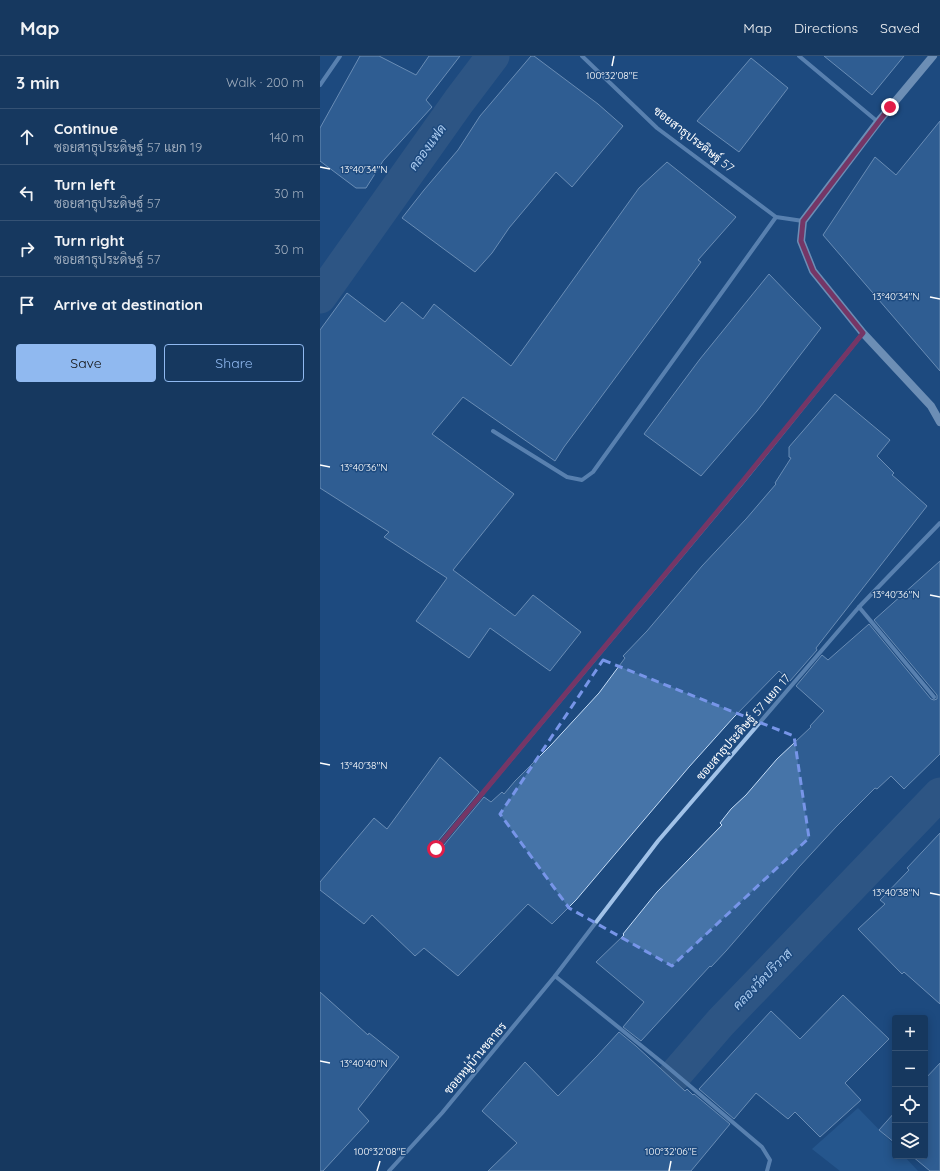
<!DOCTYPE html>
<meta charset="utf-8">
<style>
:root{--surface:#16385f;--page:#1f3f65;--text:#f1f3f6;--muted:#9eacbd;--line:#355274;--accent:#90b9f0}
body{margin:0;font-family:Quicksand,Sarabun,sans-serif;background:var(--page);color:var(--text)}
.controls{position:absolute;right:12px;bottom:12px;display:grid;overflow:hidden;border-radius:4px;box-shadow:0 2px 10px #0003}
.controls button{width:36px;height:36px;display:grid;place-items:center;padding:0;border:0;border-bottom:1px solid var(--line);background:var(--surface);color:var(--text);font:20px sans-serif}
.stop{position:absolute;width:12px;height:12px;margin:-9px;border:3px solid #e11d48;border-radius:50%;background:#fff}
.stop.end{background:#e11d48;border-color:#fff;box-shadow:0 1px 4px #0008}
.list{margin:0;padding:0;list-style:none}
h2{display:flex;justify-content:space-between;align-items:center;height:52px;margin:0;padding:0 16px;font-size:17px}
h2 small{font-size:13px;font-weight:400;color:var(--muted)}
.list li{display:grid;grid-template-columns:26px 1fr auto;gap:12px;align-items:center;box-sizing:border-box;height:56px;padding:0 16px;border-top:1px solid var(--line)}
.list b{display:block;font-size:15px;white-space:nowrap}
.list p{margin:0;font-size:13px;white-space:nowrap;color:var(--muted)}
.list em{font-size:13px;font-style:normal;color:var(--muted)}
.actions{display:flex;gap:8px;padding:12px 16px}
.actions a{flex:1;padding:9px 0;border:1px solid var(--accent);border-radius:4px;text-align:center;font-size:14px;color:var(--accent)}
.actions .main{background:var(--accent);color:#111}
.icon{flex:none;width:22px;height:22px;fill:none;stroke:currentColor;stroke-width:2;stroke-linecap:round;stroke-linejoin:round}
.map{position:relative;flex:none;width:620px;height:1115px;overflow:hidden}
header{display:flex;align-items:center;gap:24px;box-sizing:border-box;height:56px;padding:0 20px;background:var(--surface);border-bottom:1px solid var(--line)}
header strong{font-size:19px}
nav{display:flex;gap:22px;margin-inline-start:auto;font-size:14px}
main{display:flex}
aside{flex:1;background:var(--surface)}
.map>svg:first-child{display:block}
.green{fill:#30649d}
.lines{fill:none;stroke-linecap:round;stroke-linejoin:round}
.canal{stroke:#426289;stroke-width:33}
.building{fill:#4674a8;stroke:#c5dcf6}
.street{stroke:#a1c2e8;stroke-width:4}
.secondary{stroke:#ccdff6;stroke-width:8}
.route{stroke:#e11d48;stroke-width:5}
.marked{fill:none;stroke:#7795e8;stroke-width:3;stroke-dasharray:8 5;stroke-linejoin:round}
.ticks{fill:none;stroke:#fff;stroke-width:1.5}
.labels{text-anchor:middle;dominant-baseline:central;stroke-width:3;stroke-linejoin:round;paint-order:stroke}
.street-label{font-size:12px;fill:#fff;stroke:#1d4a7f}
.water-label{font-size:13px;font-style:italic;fill:#acccf0;stroke:#1d4a7f}
.ticks-label{font-size:10px;text-anchor:middle;fill:#fff;stroke:#1d4a7f;stroke-width:3;stroke-linejoin:round;paint-order:stroke}
</style>
<header>
<strong>Map</strong>
<nav><a>Map</a><a>Directions</a><a>Saved</a></nav>
</header>
<main>
<aside>
<h2>3 min<small>Walk · 200 m</small></h2>
<ul class="list">
<li><svg class="icon" aria-label="ahead" viewBox="0 0 24 24"><path d="M12 20V5M6 11l6-6 6 6"/></svg><div><b>Continue</b><p>ซอยสาธุประดิษฐ์ 57 แยก 19</p></div><em>140 m</em></li>
<li><svg class="icon" aria-label="left" viewBox="0 0 24 24"><path d="M17 20v-9H6M10 6l-5 5 5 5"/></svg><div><b>Turn left</b><p>ซอยสาธุประดิษฐ์ 57</p></div><em>30 m</em></li>
<li><svg class="icon" aria-label="right" viewBox="0 0 24 24"><path d="M7 20v-9h11M14 6l5 5-5 5"/></svg><div><b>Turn right</b><p>ซอยสาธุประดิษฐ์ 57</p></div><em>30 m</em></li>
<li><svg class="icon" aria-label="arrive" viewBox="0 0 24 24"><path d="M6 21V4h12l-3 4 3 4H6"/></svg><div><b>Arrive at destination</b></div></li>
</ul>
<div class="actions"><a class="main">Save</a><a>Share</a></div>
</aside>
<div class="map">
<svg width="620" height="1115" viewBox="0 0 620 1115">
<rect width="100%" height="100%" fill="#1d4a7f"/>
<path class="green" d="M 538,1052 L 575,1090 L 575,1100 L 584,1100 L 598,1115 L 520,1115 L 492,1093 Z"/>
<g class="lines">
<g class="canal">
<path d="M 0,241 L 139,45 L 173,0"/>
<path d="M 272,1115 L 401,966 L 620,738"/>
</g>
</g>
<g class="building">
<path d="M 40,0 L 59,0 L 96,19 L 109,0 L 140,0 L 106,44 L 112,51 L 63,105 L 46,132 L 36,132 L 0,105 L 0,72 Z"/>
<path d="M 211,0 L 214,0 L 278,48 L 303,70 L 252,131 L 236,116 L 189,172 L 172,197 L 155,216 L 82,162 L 104,134 L 138,94 L 160,60 Z"/>
<path d="M 504,0 L 584,0 L 552,39 Z"/>
<path d="M 431,2 L 468,32 L 419,96 L 377,65 Z"/>
<path d="M 620,65 L 620,315 L 503,179 L 555,101 L 576,119 Z"/>
<path d="M 347,106 L 416,161 L 378,204 L 381,206 L 244,391 L 235,405 L 143,341 L 112,378 L 194,438 L 133,514 L 195,560 L 213,539 L 261,576 L 230,615 L 170,572 L 149,602 L 96,565 L 127,522 L 64,481 L 69,476 L 0,432 L 0,274 L 27,237 L 65,266 L 82,246 L 103,263 L 114,248 L 191,310 L 319,132 Z"/>
<path d="M 449,218 L 501,272 L 437,355 L 381,420 L 324,378 L 380,303 Z"/>
<path d="M 515,338 L 570,384 L 557,400 L 574,417 L 572,419 L 579,425 L 607,450 L 496,592 L 497,594 L 470,625 L 459,615 L 413,662 L 369,711 L 256,844 L 232,868 L 208,848 L 138,920 L 104,892 L 95,900 L 52,859 L 44,868 L 0,834 L 0,826 L 54,762 L 67,773 L 120,701 L 159,736 L 113,791 L 113,794 L 114,796 L 119,795 L 164,741 L 171,746 L 182,736 L 184,738 L 195,725 L 231,689 L 279,637 L 305,602 L 303,600 L 327,575 L 382,510 L 426,463 L 456,428 L 455,427 L 471,402 L 469,401 L 469,391 Z"/>
<path d="M 620,505 L 620,698 L 584,733 L 571,720 L 557,733 L 555,732 L 516,771 L 479,811 L 406,895 L 391,911 L 390,910 L 321,985 L 303,971 L 324,946 L 276,906 L 304,879 L 303,878 L 337,836 L 402,769 L 400,767 L 411,753 L 426,739 L 457,703 L 491,671 L 490,670 L 504,655 L 476,630 L 502,599 L 508,604 L 549,568 L 611,643 L 614,644 L 617,643 L 617,639 L 554,564 Z"/>
<path d="M 620,777 L 620,948 L 584,916 L 582,918 L 538,873 L 565,848 L 560,844 L 589,814 L 587,812 Z"/>
<path d="M 0,936 L 48,979 L 49,977 L 79,1001 L 38,1053 L 49,1065 L 3,1115 L 0,1115 Z"/>
<path d="M 523,939 L 569,983 L 525,1027 L 541,1044 L 500,1081 L 475,1056 L 468,1063 L 436,1037 L 414,1063 L 379,1033 L 451,955 L 480,983 Z"/>
<path d="M 299,976 L 316,990 L 365,1035 L 367,1033 L 373,1039 L 374,1038 L 410,1068 L 371,1115 L 168,1115 L 197,1087 L 162,1055 L 205,1006 L 238,1040 L 277,1000 Z"/>
<path d="M 620,1007 L 620,1115 L 610,1115 L 592,1100 L 605,1100 L 605,1023 Z"/>
<path d="M 575,1056 L 575,1087 L 559,1074 Z"/>
</g>
<g class="lines">
<g class="street">
<path d="M 262,0 L 337,72 L 456,161 L 483,165"/>
<path d="M 479,0 L 558,66"/>
<path d="M 0,29 L 20,0"/>
<path d="M 173,375 L 247,421 L 262,424 L 273,416 L 456,161"/>
<path d="M 539,551 L 614,641"/>
<path d="M 116,793 L 422,427 L 543,277"/>
<path d="M 235,920 L 344,1008 L 442,1091 L 450,1104 L 447,1115"/>
<path d="M 69,1115 L 122,1057 L 235,920 L 338,785 L 539,551 L 620,467"/>
</g>
<path class="secondary" d="M 613,0 L 558,66 L 483,165 L 481,185 L 493,215 L 543,277 L 611,350 L 620,366"/>
</g>
<g class="lines">
<path class="route" d="M 116,793 L 422,426 L 543,277 L 493,215 L 481,185 L 483,165 L 570,51"/>
</g>
<path d="M0 0H620V1115H0ZM 283,604 L 474,680 L 489,782 L 352,910 L 249,852 L 180,758 Z" fill="#1d4a7f" fill-opacity=".55" fill-rule="evenodd"/>
<path class="marked" d="M 283,604 L 474,680 L 489,782 L 352,910 L 249,852 L 180,758 Z"/>
<path class="ticks" d="M 292,10 L 294,0M 0,111 L 10,113M 610,241 L 620,243M 0,409 L 10,411M 610,539 L 620,541M 0,707 L 10,709M 610,837 L 620,839M 0,1005 L 10,1007M 57,1115 L 60,1105M 349,1115 L 351,1105"/>
<g class="labels">
<g class="street-label">
<text transform="translate(374 83) rotate(38)">ซอยสาธุประดิษฐ์ 57</text>
<text transform="translate(423 671) rotate(-49)">ซอยสาธุประดิษฐ์ 57 แยก 17</text>
<text transform="translate(155 1002) rotate(-50)">ซอยหมู่บ้านชลาธร</text>
</g>
<g class="water-label">
<text transform="translate(107 91) rotate(-54)">คลองแฟด</text>
<text transform="translate(442 923) rotate(-46)">คลองวัดปริวาส</text>
</g>
</g>
<g class="ticks-label">
<text x="292" y="23">100°32'08"E</text>
<text x="44" y="117">13°40'34"N</text>
<text x="576" y="244">13°40'34"N</text>
<text x="44" y="415">13°40'36"N</text>
<text x="576" y="542">13°40'36"N</text>
<text x="44" y="713">13°40'38"N</text>
<text x="576" y="840">13°40'38"N</text>
<text x="44" y="1011">13°40'40"N</text>
<text x="60" y="1099">100°32'08"E</text>
<text x="351" y="1099">100°32'06"E</text>
</g>
</svg>
<div class="controls">
<button>+</button>
<button>−</button>
<button><svg class="icon" aria-label="locate" viewBox="0 0 24 24"><circle cx="12" cy="12" r="6"/><path d="M12 2v4M12 18v4M2 12h4M18 12h4"/></svg></button>
<button><svg class="icon" aria-label="layers" viewBox="0 0 24 24"><path d="M12 4l9 5-9 5-9-5zM3 14l9 5 9-5"/></svg></button>
</div>
<div class="stop" style="left:116px;top:793px"></div>
<div class="stop end" style="left:570px;top:51px"></div>
</div>
</main>
